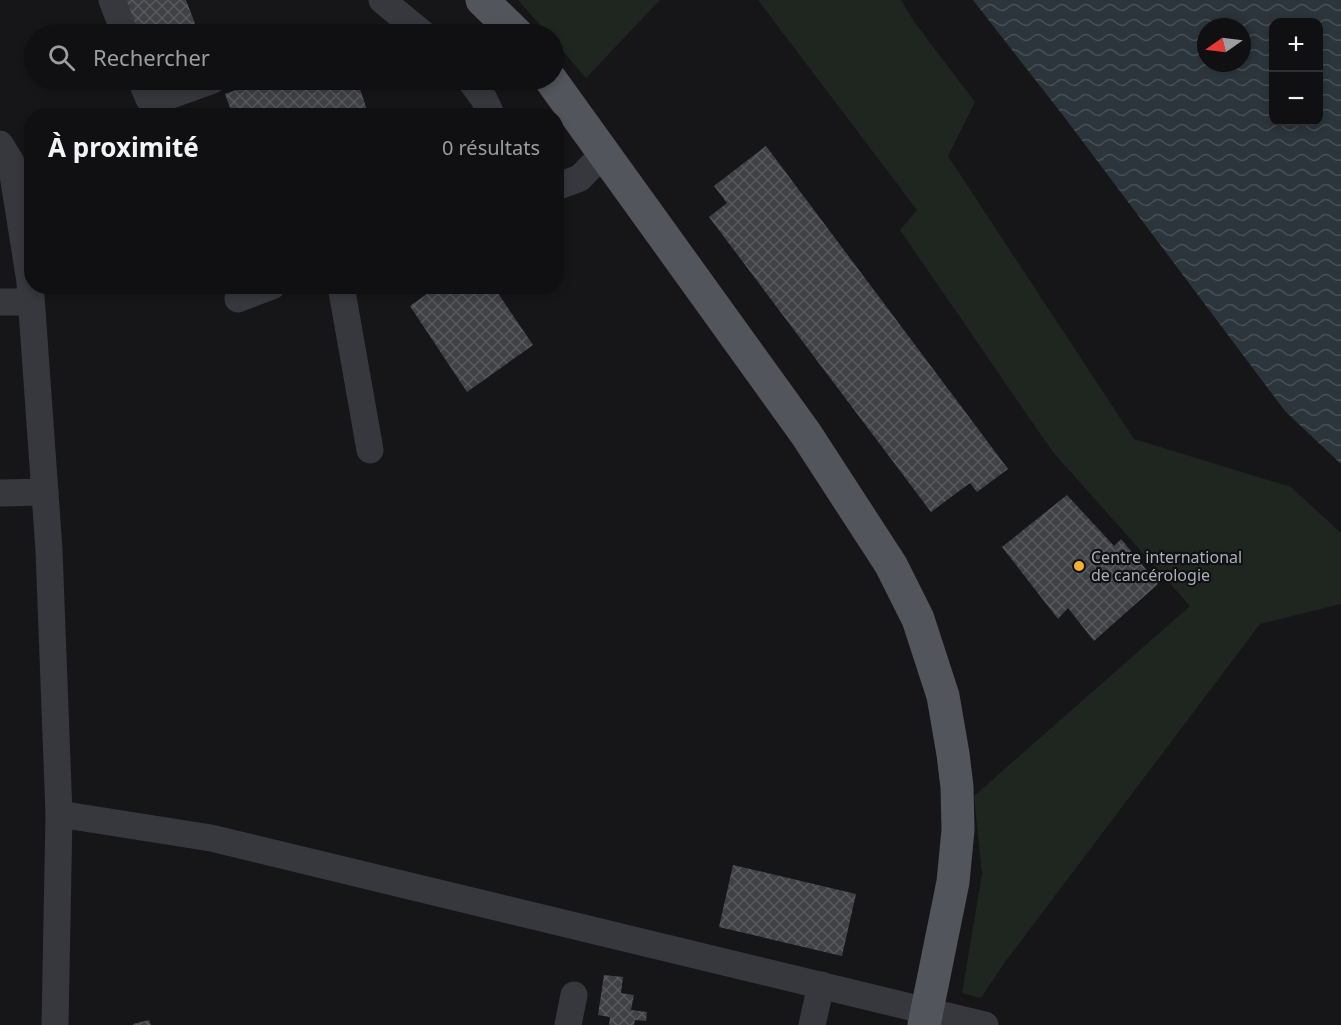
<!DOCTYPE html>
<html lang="fr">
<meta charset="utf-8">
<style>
:root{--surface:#101012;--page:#19191b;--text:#f1f3f6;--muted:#9c9d9f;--line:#303032}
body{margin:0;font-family:"Noto Sans",sans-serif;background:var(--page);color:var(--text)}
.controls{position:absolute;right:18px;top:18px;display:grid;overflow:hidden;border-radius:12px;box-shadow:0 3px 9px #0003}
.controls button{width:54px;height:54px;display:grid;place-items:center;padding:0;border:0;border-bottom:2px solid var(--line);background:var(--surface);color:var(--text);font:30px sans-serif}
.compass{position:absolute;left:1197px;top:18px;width:54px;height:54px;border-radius:50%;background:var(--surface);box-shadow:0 3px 9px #0003;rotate:256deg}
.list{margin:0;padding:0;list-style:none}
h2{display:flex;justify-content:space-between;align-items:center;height:78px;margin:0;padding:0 24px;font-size:26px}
h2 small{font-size:20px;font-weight:400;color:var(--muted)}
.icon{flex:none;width:33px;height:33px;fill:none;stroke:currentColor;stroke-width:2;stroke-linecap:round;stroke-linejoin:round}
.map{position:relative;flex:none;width:1341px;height:1025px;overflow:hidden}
.search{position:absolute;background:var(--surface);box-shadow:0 3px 9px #0003;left:24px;top:24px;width:540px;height:66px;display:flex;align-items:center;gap:15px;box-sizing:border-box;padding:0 21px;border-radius:33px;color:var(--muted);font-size:22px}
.panel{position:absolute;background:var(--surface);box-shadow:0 3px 9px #0003;left:24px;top:108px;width:540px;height:186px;border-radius:24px}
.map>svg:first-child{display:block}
.green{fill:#1e261f}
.water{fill:url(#water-waves);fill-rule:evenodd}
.building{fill:url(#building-cross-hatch)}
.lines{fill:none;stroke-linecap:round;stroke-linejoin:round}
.minor{stroke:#37383d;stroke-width:27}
.major{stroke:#53555c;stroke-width:33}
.poi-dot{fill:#f2b134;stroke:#111113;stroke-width:2}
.labels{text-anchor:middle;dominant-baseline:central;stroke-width:4.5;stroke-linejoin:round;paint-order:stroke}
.poi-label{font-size:16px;fill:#a8adb8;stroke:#111113;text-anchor:start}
</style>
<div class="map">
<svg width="1341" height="1025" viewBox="0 0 1341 1025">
<defs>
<pattern id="water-waves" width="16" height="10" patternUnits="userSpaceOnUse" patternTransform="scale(1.5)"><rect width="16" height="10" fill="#2c353c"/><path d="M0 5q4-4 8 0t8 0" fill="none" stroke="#485056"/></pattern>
<pattern id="building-cross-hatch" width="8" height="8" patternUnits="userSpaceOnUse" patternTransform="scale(1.5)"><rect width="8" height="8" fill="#404145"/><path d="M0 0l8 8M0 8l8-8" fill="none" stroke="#595a5e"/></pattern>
</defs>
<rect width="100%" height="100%" fill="#161618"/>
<g class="green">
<path d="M 518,0 L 660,0 L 586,78 L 554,41 L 554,34 L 548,34 Z"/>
<path d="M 758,0 L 901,0 L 915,23 L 975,102 L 948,156 L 1134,439 L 1291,487 L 1341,533 L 1341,604 L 1260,624 L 1005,962 L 981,998 L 962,993 L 982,874 L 974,796 L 1190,606 L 1052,451 L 900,230 L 917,210 Z"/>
</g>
<path class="water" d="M 973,0 L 1341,0 L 1341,464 L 1285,411 L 1065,118 ZM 1274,22 L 1318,22 L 1318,122 L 1274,122 ZM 1206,27 L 1242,27 L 1242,63 L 1206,63 Z"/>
<g class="building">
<path d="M 119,0 L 186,0 L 199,34 L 132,34 Z"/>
<path d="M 148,80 L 185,80 L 152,92 Z"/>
<path d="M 264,80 L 357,80 L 369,116 L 233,116 L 225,94 Z"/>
<path d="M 766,146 L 1008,469 L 977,492 L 970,483 L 931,512 L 709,217 L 727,203 L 714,186 Z"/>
<path d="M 438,286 L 493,286 L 533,345 L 467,392 L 410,306 Z"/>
<path d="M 1067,495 L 1114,546 L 1121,539 L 1158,584 L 1094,641 L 1068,608 L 1058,619 L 1002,547 Z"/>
<path d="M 733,865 L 856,894 L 842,956 L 719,927 Z"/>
<path d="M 604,975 L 623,977 L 621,993 L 634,995 L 631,1010 L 647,1012 L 646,1021 L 635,1020 L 634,1025 L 609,1025 L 610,1017 L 598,1015 Z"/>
<path d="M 149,1020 L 151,1025 L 133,1025 L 133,1024 Z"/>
</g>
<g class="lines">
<g class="minor">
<path d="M 112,0 L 125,34"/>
<path d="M 382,0 L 423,34"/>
<path d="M 141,80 L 149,99 L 171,95 L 213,80"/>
<path d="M 470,80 L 484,99 L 492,116"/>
<path d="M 0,144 L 11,162 L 30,282 L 49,550 L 59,814 L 55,1025"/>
<path d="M 556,187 L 580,178 L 604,153"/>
<path d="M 341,286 L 370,450"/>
<path d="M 238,299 L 272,286"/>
<path d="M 0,302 L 31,302"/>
<path d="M 0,493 L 45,492"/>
<path d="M 59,814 L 211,838 L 985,1025"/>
<path d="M 568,1025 L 574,995"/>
<path d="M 812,1025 L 821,985"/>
</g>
<g class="major">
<path d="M 482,0 L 517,34"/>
<path d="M 551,80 L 806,434 L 891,565 L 918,619 L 943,696 L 953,754 L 957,787 L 958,830 L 953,882 L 924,1025"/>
</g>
</g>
<circle class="poi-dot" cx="1079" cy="566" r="6"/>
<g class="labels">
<g class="poi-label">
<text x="1091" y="557">Centre international<tspan x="1091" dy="18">de cancérologie</tspan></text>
</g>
</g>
</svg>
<div class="controls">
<button>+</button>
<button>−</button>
</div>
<svg class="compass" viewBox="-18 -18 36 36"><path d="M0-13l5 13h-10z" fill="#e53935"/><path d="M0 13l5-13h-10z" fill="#9c9d9f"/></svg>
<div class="search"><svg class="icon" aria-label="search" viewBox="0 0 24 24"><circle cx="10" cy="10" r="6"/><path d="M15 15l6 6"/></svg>Rechercher</div>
<section class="panel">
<h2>À proximité<small>0 résultats</small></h2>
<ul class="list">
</ul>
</section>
</div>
